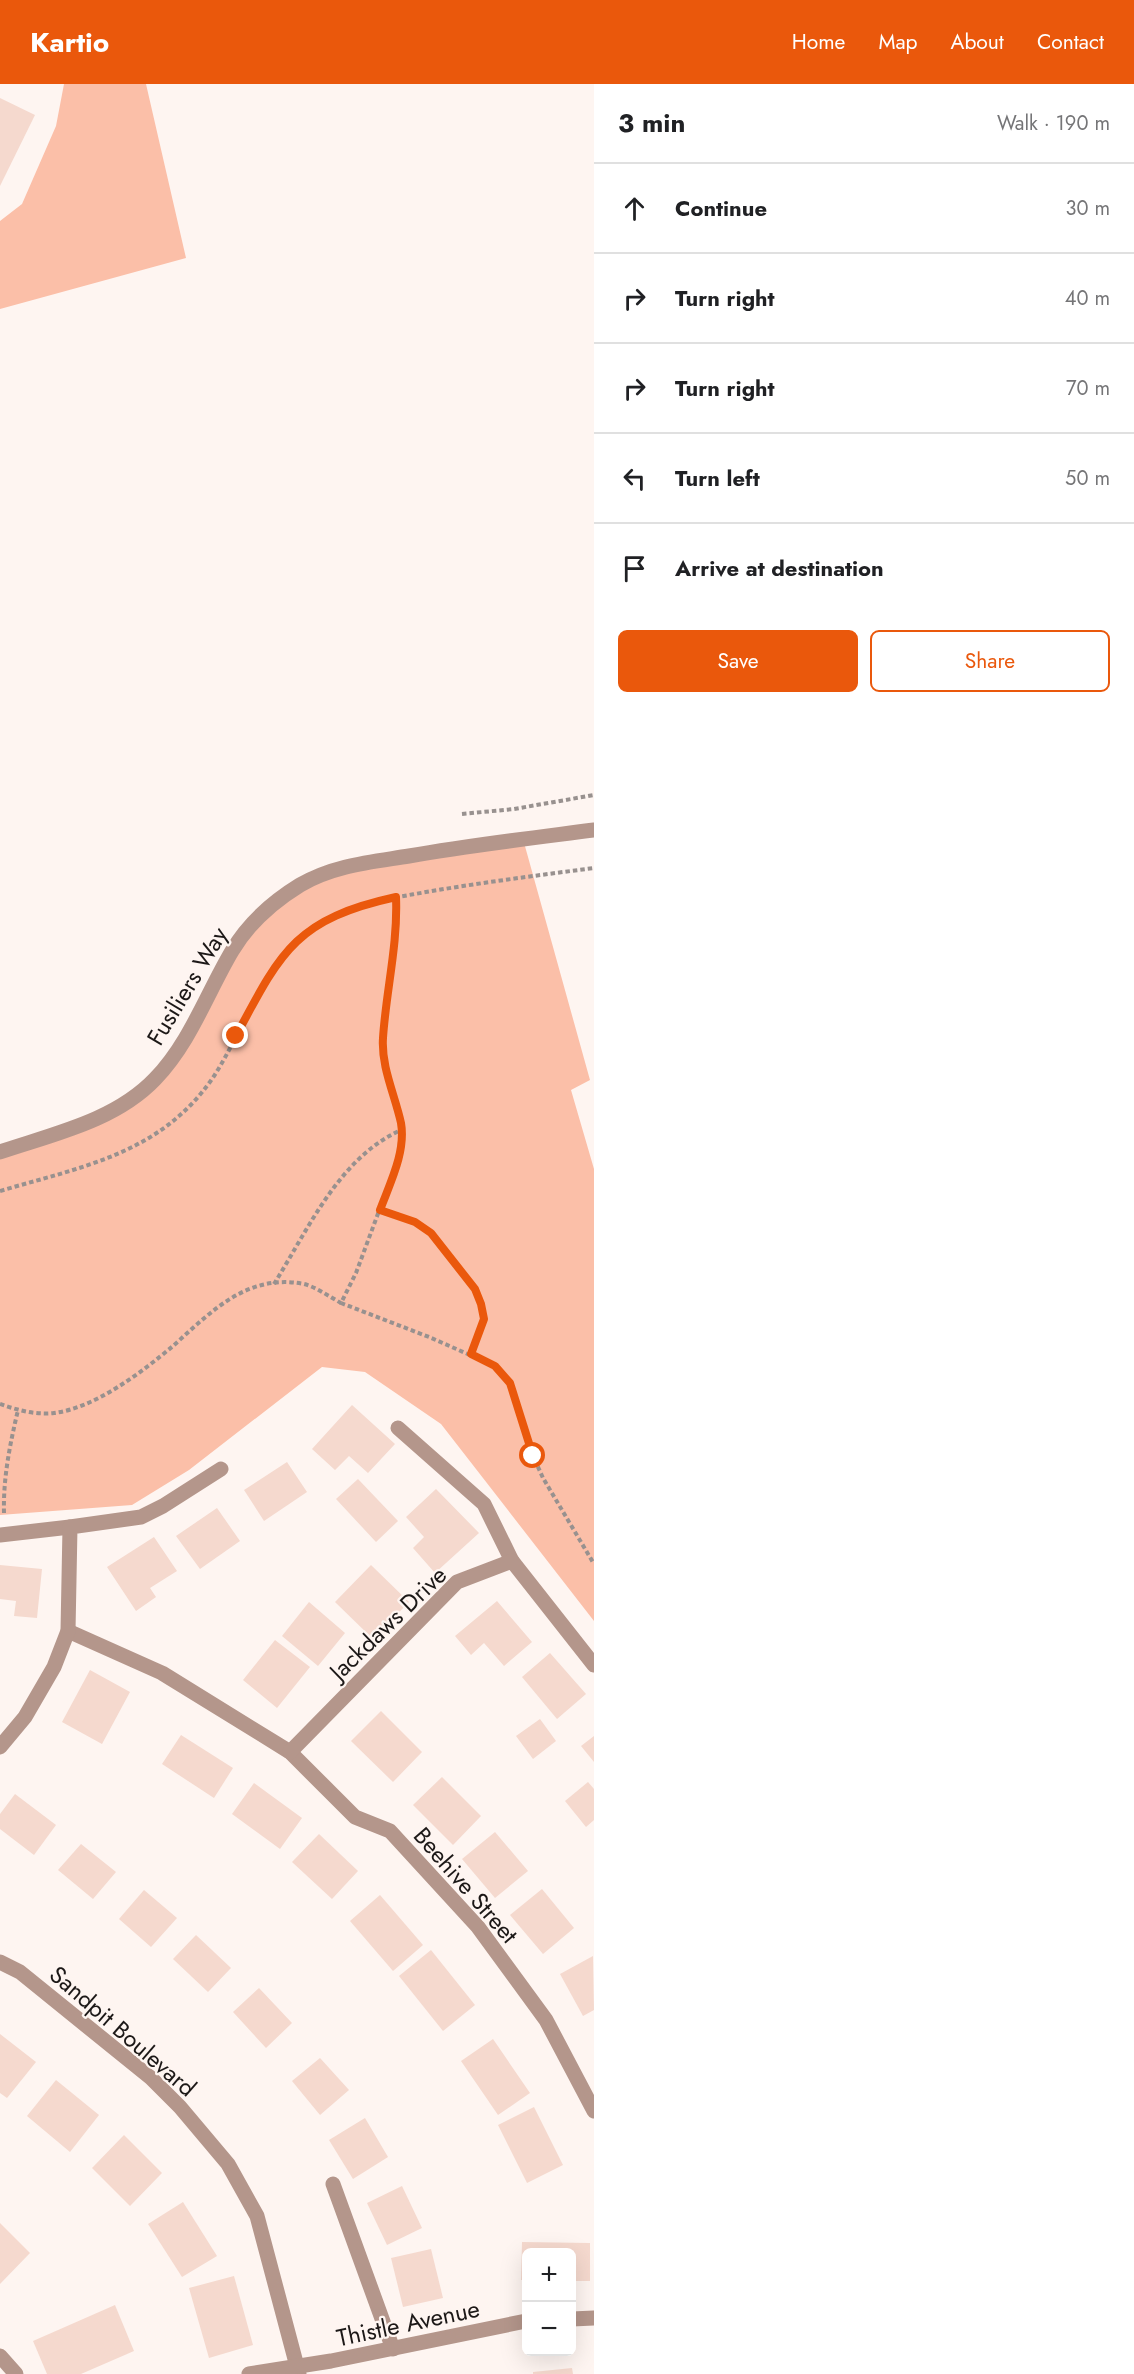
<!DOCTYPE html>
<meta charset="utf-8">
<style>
:root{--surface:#fff;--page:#f6f6f6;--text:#202124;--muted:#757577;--line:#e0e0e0;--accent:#ea580c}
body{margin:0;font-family:Jost,sans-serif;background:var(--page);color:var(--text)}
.controls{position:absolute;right:18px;bottom:18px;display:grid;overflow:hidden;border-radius:9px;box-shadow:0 6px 24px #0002}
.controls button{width:54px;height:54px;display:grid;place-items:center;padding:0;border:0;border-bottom:2px solid var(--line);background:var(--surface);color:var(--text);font:30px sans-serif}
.stop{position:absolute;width:18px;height:18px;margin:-14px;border:4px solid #ea580c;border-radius:50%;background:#fff}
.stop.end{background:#ea580c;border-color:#fff;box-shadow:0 2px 6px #0008}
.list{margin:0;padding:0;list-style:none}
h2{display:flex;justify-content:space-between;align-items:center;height:78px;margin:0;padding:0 24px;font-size:26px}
h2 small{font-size:20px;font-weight:400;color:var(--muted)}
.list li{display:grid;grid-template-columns:39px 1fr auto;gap:18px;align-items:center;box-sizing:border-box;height:90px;padding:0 24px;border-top:2px solid var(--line)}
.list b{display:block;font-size:22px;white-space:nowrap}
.list em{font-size:20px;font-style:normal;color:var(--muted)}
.actions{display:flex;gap:12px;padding:18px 24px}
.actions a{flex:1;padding:14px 0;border:2px solid var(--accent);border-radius:9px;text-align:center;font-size:21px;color:var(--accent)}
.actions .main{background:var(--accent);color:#fff}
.icon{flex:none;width:33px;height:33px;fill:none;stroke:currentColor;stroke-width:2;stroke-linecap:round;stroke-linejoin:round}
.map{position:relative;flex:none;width:594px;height:2290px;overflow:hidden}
header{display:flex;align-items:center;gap:36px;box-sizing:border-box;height:84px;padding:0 30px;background:var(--accent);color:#fff}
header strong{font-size:28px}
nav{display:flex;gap:33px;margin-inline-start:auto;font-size:21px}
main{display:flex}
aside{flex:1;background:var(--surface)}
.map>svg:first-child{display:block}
.green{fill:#fbbfa8}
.building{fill:#f5d9ce}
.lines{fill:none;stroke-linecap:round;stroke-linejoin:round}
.path{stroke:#98918f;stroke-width:4;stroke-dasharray:4.5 3;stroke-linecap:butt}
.minor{stroke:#b4968b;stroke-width:15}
.route{stroke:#ea580c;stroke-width:8}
.labels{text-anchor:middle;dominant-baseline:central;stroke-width:4.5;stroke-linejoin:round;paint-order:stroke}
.street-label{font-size:24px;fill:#1c1817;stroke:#fef5f1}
</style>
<header>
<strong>Kartio</strong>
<nav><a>Home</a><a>Map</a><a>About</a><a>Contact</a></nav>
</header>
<main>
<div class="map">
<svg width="594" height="2290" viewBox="0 0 594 2290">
<rect width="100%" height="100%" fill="#fef5f1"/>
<g class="green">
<path d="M 64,0 L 146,0 L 186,174 L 0,225 L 0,137 L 22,120 L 56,42 Z"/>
<path d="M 523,755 L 590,996 L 571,1006 L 594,1085 L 594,1537 L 441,1340 L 365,1288 L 322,1283 L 189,1386 L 132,1421 L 0,1431 L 0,1068 L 84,1040 L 155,995 L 246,847 L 318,791 Z"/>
</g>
<g class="building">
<path d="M 0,14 L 35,31 L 0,102 Z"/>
<path d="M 352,1321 L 395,1360 L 368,1389 L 349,1372 L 335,1386 L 312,1365 Z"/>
<path d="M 287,1378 L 307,1408 L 264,1437 L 244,1406 Z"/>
<path d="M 358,1395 L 398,1437 L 376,1458 L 336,1415 Z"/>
<path d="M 436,1405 L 479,1449 L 435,1489 L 413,1464 L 424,1453 L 406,1433 Z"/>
<path d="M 217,1424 L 240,1457 L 200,1485 L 176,1452 Z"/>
<path d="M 154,1453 L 177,1487 L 150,1504 L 156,1513 L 136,1527 L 107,1483 Z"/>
<path d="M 0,1481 L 42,1485 L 37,1534 L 14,1532 L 16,1517 L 0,1515 Z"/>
<path d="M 371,1481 L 409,1518 L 373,1555 L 335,1518 Z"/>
<path d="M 497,1517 L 532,1558 L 504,1582 L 484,1559 L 471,1571 L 455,1552 Z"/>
<path d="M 309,1518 L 345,1549 L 318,1582 L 282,1552 Z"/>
<path d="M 275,1556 L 310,1583 L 277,1624 L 243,1596 Z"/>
<path d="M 550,1569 L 586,1610 L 557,1635 L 522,1593 Z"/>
<path d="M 90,1586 L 130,1608 L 102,1660 L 62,1638 Z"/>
<path d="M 381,1627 L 422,1668 L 393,1698 L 351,1657 Z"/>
<path d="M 540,1635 L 556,1657 L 533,1675 L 516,1652 Z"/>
<path d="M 181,1651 L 233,1684 L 214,1714 L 162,1680 Z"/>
<path d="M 594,1652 L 594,1678 L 581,1662 Z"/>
<path d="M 442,1693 L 481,1732 L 453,1761 L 413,1721 Z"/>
<path d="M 588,1698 L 594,1705 L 594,1736 L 586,1743 L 565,1717 Z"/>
<path d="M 254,1699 L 302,1734 L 280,1765 L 232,1730 Z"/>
<path d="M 15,1710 L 56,1741 L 34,1771 L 0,1745 L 0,1730 Z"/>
<path d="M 495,1748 L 528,1787 L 495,1814 L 462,1775 Z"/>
<path d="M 319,1750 L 358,1787 L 332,1815 L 292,1778 Z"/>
<path d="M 81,1760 L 116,1788 L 93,1815 L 58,1786 Z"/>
<path d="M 542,1805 L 574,1844 L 543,1870 L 510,1831 Z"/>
<path d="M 144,1806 L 177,1834 L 151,1863 L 119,1835 Z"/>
<path d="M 380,1811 L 423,1861 L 393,1887 L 350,1837 Z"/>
<path d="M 196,1851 L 231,1884 L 208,1908 L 173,1875 Z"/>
<path d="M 431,1866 L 475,1921 L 443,1947 L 399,1892 Z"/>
<path d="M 593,1872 L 594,1926 L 583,1932 L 560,1890 Z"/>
<path d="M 259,1904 L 292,1939 L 266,1964 L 233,1928 Z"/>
<path d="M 0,1950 L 36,1978 L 7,2014 L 0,2009 Z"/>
<path d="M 493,1955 L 530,2009 L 498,2031 L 461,1977 Z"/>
<path d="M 320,1974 L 349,2006 L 320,2031 L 292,1997 Z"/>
<path d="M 56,1996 L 99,2031 L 70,2068 L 27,2032 Z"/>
<path d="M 534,2023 L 563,2081 L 527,2099 L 498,2041 Z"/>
<path d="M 365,2034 L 388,2073 L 353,2095 L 329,2056 Z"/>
<path d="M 124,2051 L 162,2089 L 130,2122 L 92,2084 Z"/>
<path d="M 402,2102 L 422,2144 L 387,2161 L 367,2119 Z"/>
<path d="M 183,2118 L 217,2172 L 182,2193 L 148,2140 Z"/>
<path d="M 0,2139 L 30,2169 L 0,2200 Z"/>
<path d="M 522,2158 L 590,2159 L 590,2197 L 572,2197 L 572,2168 L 526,2168 L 526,2196 L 521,2196 Z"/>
<path d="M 431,2165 L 443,2214 L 403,2223 L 391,2174 Z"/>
<path d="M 234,2192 L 253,2261 L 209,2274 L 189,2204 Z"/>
<path d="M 115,2221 L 134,2267 L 81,2290 L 47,2290 L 33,2257 Z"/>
<path d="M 572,2284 L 573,2290 L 533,2290 L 533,2288 Z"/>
</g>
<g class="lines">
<g class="path">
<path d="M 462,730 L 514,725 L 594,711"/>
<path d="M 396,813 L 395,863 L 383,956 L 387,991 L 401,1041 L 399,1073 L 356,1189 L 341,1219 L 429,1253 L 495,1282 L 510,1299 L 533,1372 L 543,1394 L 594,1480"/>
<path d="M 0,1107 C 81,1083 160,1070 212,995 C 247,943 262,873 319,839 C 353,819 393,814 432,807 C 486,798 540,791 594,784"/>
<path d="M 380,1127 L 415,1138 L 431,1149 L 475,1205 L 481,1220 L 484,1235 L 471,1270"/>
<path d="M 274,1200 C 309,1144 339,1074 401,1046"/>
<path d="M 0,1320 C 17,1326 35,1331 54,1329 C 95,1324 142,1288 173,1262 C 211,1228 247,1189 304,1200 C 316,1203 330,1213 341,1219"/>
<path d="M 4,1429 C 3,1394 10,1360 18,1326"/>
</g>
<g class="minor">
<path d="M 0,1068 C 53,1050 115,1037 155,995 C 190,959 207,909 232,867 C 248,840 274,817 300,801 C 334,781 372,778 409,772 C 471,761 532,754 594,746"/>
<path d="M 398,1344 L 484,1420 L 512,1477"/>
<path d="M 0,1451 L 70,1443"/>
<path d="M 68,1547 L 162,1589 L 290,1668 L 355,1733 L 390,1747 L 478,1843 L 546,1936 L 594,2027"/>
<path d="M 0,1663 L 25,1633 L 54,1583 L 68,1547 L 70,1443 L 141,1433 L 163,1422 L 221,1385"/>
<path d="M 290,1668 L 457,1498 L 512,1477 L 594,1581"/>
<path d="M 0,1878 L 20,1888 L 151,1994 L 180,2023 L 228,2080 L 257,2132 L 299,2290"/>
<path d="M 333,2100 L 393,2265"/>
<path d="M 572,2235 L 594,2234"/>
<path d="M 0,2272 L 16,2290"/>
<path d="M 249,2290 L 331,2277 L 526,2237"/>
</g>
</g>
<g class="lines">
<path class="route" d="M 236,952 C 281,867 296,835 396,813 C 398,861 386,907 383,954 C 381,983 395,1011 401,1039 C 406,1068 390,1099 380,1126 L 415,1138 L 431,1149 L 475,1205 L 481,1220 L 484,1235 L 471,1270 L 495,1282 L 510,1299 L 533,1372"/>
</g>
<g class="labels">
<g class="street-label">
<text transform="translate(187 902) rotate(-59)">Fusiliers Way</text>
<text transform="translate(388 1539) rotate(-44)">Jackdaws Drive</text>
<text transform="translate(466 1801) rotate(49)">Beehive Street</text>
<text transform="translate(123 1947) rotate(41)">Sandpit Boulevard</text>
<text transform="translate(408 2239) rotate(-12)">Thistle Avenue</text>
</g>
</g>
</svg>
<div class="controls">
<button>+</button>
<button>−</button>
</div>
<div class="stop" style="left:533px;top:1372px"></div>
<div class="stop end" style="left:236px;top:952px"></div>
</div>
<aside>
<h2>3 min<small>Walk · 190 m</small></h2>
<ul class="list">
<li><svg class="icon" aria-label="ahead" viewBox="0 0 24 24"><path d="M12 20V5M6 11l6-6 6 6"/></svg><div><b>Continue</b></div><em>30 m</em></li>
<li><svg class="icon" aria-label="right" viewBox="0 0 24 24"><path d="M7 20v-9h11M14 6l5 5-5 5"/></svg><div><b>Turn right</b></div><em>40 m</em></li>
<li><svg class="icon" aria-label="right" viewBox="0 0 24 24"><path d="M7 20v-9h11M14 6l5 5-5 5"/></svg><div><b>Turn right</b></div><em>70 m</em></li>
<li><svg class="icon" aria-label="left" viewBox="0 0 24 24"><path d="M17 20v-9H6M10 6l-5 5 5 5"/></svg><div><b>Turn left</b></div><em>50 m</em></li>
<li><svg class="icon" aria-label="arrive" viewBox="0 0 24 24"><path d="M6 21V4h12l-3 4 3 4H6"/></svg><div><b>Arrive at destination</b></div></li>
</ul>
<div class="actions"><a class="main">Save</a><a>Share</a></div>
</aside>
</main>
